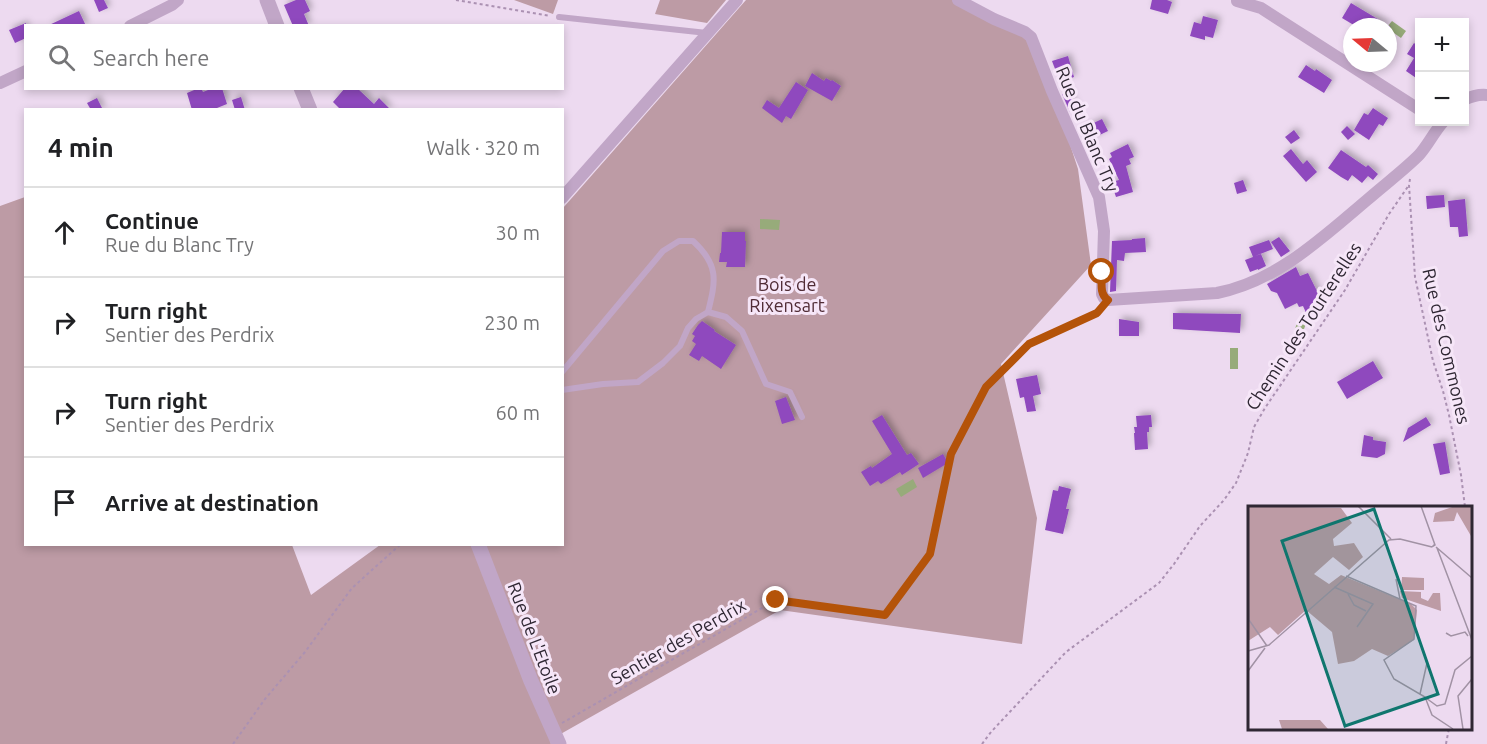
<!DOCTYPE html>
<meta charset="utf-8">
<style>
:root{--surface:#fff;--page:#f2f2f2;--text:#202124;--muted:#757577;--line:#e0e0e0}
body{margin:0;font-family:Ubuntu,sans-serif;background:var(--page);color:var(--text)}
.controls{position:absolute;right:18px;top:18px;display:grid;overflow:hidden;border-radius:0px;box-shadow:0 3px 9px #0003}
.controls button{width:54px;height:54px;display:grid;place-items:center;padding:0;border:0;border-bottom:2px solid var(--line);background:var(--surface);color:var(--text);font:30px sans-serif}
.compass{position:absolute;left:1343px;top:18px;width:54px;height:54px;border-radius:50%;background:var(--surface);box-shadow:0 3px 9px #0003;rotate:289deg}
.stop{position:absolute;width:18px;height:18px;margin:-14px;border:4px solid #b45309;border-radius:50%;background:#fff}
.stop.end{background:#b45309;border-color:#fff;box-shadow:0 2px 6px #0008}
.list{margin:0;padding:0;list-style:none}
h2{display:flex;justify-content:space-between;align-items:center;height:78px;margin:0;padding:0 24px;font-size:26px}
h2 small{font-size:20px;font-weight:400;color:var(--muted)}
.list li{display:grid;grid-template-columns:39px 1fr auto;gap:18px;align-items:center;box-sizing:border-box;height:90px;padding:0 24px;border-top:2px solid var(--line)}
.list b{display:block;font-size:22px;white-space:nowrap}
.list p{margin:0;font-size:20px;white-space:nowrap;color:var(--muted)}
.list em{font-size:20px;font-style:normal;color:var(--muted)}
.icon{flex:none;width:33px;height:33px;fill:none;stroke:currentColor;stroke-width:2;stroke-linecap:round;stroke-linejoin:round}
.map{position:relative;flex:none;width:1487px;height:744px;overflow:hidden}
.search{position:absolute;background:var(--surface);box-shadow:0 3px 9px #0003;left:24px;top:24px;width:540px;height:66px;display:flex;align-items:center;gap:15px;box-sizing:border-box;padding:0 21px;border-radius:0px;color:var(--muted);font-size:22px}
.panel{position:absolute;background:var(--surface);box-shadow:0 3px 9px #0003;left:24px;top:108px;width:540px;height:438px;border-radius:0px}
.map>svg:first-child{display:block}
.green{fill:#bd9ba5}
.water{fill:#97ab7a}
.building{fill:#8f49be;filter:url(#shadow)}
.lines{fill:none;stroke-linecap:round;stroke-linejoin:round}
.path{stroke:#ab91b2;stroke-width:2;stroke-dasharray:3 3;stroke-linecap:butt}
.service{stroke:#c1a6c7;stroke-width:6}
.minor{stroke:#c1a6c7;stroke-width:12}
.tertiary{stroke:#c1a6c7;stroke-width:15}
.route{stroke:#b45309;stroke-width:8}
.labels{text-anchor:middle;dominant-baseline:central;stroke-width:6;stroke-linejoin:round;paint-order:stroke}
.street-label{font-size:18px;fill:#2f2733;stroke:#f6e6f8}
.park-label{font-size:18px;fill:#502c36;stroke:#f6e6f8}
.inset-road{fill:none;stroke:#a192a4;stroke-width:1.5}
.view{fill:#0f766e;fill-opacity:0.15;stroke:#0f766e;stroke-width:3}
.inset-edge{fill:none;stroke:#2f2733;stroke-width:3}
</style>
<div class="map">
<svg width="1487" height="744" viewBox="0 0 1487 744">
<defs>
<filter id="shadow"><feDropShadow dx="3" dy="-3" stdDeviation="3" flood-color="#0004"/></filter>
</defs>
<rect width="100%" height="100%" fill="#eddaf0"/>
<g class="green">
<path d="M 514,0 L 558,0 L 553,14 Z"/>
<path d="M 660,0 L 726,0 L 707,23 L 655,14 Z"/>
<path d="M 746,0 L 956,0 L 1036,40 L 1078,169 L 1091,265 L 1001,364 L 1037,518 L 1022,644 L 780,610 L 550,740 L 551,744 L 0,744 L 0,206 L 25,197 L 26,544 L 292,545 L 311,595 L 380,545 L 562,544 L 563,208 Z"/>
</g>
<g class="water">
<path d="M 1392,21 L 1406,31 L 1401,38 L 1388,29 L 1387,27 Z"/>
<path d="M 760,219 L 780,220 L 779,230 L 760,229 Z"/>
<path d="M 1299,318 L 1307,321 L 1301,337 L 1293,334 Z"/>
<rect x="1230" y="348" width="8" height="21"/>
<path d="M 913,479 L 917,487 L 901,497 L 896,489 Z"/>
</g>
<g class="building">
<path d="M 94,0 L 104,0 L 108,8 L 99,12 Z"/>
<path d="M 296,0 L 305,0 L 310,11 L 304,14 L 309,26 L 293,26 L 284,5 Z"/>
<path d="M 1152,0 L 1167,0 L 1172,2 L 1168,14 L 1150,9 Z"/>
<path d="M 1351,3 L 1391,27 L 1357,27 L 1342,18 Z"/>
<path d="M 79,11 L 86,26 L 47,26 Z"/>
<path d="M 1203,16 L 1218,20 L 1213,38 L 1205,36 L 1205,40 L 1190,36 L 1194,22 L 1201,24 Z"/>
<path d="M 26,23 L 26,38 L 15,43 L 9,30 Z"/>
<path d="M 1414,43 L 1419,47 L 1419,80 L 1406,71 L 1414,58 L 1407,54 Z"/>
<path d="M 1068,56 L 1074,77 L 1060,82 L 1052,61 Z"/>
<path d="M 1306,65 L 1315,71 L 1316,69 L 1332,80 L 1324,93 L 1298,77 Z"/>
<path d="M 812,73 L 824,81 L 826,78 L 831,81 L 832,80 L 841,86 L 832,101 L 805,86 Z"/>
<path d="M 796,82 L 808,90 L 791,119 L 786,116 L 782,123 L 762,108 L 767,100 L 779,108 Z"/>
<path d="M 199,88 L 201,88 L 203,92 L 213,88 L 222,88 L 227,104 L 212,110 L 192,110 L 187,93 Z"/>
<path d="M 345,88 L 357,88 L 374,104 L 379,98 L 391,110 L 341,110 L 333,102 Z"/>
<path d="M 1068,92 L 1076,110 L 1070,112 L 1062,94 Z"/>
<path d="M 241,97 L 245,110 L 235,110 L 232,100 Z"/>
<path d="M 97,98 L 103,110 L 91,110 L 87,103 Z"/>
<path d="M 1373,108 L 1388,118 L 1383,126 L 1379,124 L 1369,140 L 1354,130 L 1364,113 L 1368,115 Z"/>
<path d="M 1102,119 L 1108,131 L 1089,140 L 1083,128 Z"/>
<path d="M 1347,126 L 1355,134 L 1348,140 L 1341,132 Z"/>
<path d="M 1294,130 L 1300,138 L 1291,144 L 1285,137 Z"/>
<path d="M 1128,144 L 1134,157 L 1129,159 L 1131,164 L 1126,166 L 1133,192 L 1116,197 L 1111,182 L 1119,180 L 1109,159 L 1112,157 L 1110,153 Z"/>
<path d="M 1291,149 L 1303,164 L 1307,160 L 1317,172 L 1306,182 L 1283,156 Z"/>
<path d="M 1341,150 L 1366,167 L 1368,165 L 1378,174 L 1373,180 L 1368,176 L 1362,183 L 1352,175 L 1348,181 L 1341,177 L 1328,168 Z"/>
<path d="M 1243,180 L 1247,191 L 1237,194 L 1234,183 Z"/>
<path d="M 1444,195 L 1445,207 L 1427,209 L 1426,196 Z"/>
<path d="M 1465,199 L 1468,236 L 1459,237 L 1458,227 L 1450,227 L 1448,201 Z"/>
<path d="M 722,232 L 745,232 L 745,241 L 746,241 L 745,267 L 726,267 L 727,262 L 719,262 L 720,253 L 721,253 Z"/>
<path d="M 1279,237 L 1290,251 L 1281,257 L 1271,242 Z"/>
<path d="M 1145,238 L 1146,252 L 1125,253 L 1124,261 L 1117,260 L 1116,291 L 1110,292 L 1112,241 L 1132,240 L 1132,239 Z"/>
<path d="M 1269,240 L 1273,249 L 1255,256 L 1261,254 L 1266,266 L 1258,270 L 1258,269 L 1250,272 L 1245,260 L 1253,257 L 1249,247 Z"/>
<path d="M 1296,267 L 1300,276 L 1308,273 L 1322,301 L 1315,304 L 1318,311 L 1309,315 L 1307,315 L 1303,306 L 1299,307 L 1297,303 L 1285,309 L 1277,293 L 1271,291 L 1267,284 Z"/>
<path d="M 1173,313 L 1241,314 L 1240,333 L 1173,329 Z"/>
<path d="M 1119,319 L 1139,322 L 1139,336 L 1119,336 Z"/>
<path d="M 702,321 L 715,330 L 714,331 L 736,345 L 721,369 L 702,356 L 699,361 L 689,355 L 696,344 L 692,341 L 695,336 L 692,334 L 698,325 Z"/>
<path d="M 1373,361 L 1383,378 L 1347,399 L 1337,382 Z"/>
<path d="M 1037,375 L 1041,394 L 1033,396 L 1036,411 L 1027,412 L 1024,397 L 1020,398 L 1016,379 Z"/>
<path d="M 786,397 L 795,420 L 782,424 L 775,401 Z"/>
<path d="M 882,415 L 907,455 L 911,453 L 919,464 L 902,475 L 900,472 L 881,484 L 878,481 L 870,486 L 861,472 L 871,466 L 872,468 L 892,454 L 872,421 Z"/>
<path d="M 1151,415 L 1152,427 L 1149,427 L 1149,432 L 1147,432 L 1148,449 L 1135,450 L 1134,433 L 1135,433 L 1134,427 L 1137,427 L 1136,416 Z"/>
<path d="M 1426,417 L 1431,425 L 1403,442 L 1408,428 Z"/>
<path d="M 1364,435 L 1373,437 L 1373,440 L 1386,442 L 1385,454 L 1377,458 L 1361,456 Z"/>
<path d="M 1445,442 L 1450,473 L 1440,475 L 1433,444 Z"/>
<path d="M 943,454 L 948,463 L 923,478 L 918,468 Z"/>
<path d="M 1059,486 L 1071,489 L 1066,509 L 1069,509 L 1063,534 L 1045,530 L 1053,490 L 1058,491 Z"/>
</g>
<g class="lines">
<g class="path">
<path d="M 456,0 L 550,16"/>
<path d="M 1410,179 L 1409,185 L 1415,277 L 1433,361 L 1443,391 L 1449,415 L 1461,475 L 1465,507"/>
<path d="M 562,723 L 776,600 L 885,615 L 930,554 L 951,454 L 986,387 L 1029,344 L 1097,313 L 1100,309"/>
<path d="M 233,744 L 265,699 L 305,652 L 352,588 L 401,544"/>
<path d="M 982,744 L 991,732 L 1066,652 L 1159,583 L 1174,564 L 1200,526 L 1224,500 L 1236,483 L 1248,453 L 1254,427 L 1265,408 L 1345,290 L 1389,214 L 1409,185"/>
<path d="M 1446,744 L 1449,728"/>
</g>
<g class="service">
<path d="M 559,17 L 707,33"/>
<path d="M 562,372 L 663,251 L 679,241 L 693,241 C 719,265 716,280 708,312 L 726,317 L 742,331 L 766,384 L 790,392 L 802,417"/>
<path d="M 562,390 L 603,384 L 638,382 L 663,363 L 680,346 L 688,328 L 696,319 L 708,312"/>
</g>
<g class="minor">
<path d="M 958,0 L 994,19 L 1025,32 L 1031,37 L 1052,91 L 1099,197 L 1104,231 L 1102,294 L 1104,298 L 1108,300 L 1217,293 C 1277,281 1322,238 1367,200 C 1384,185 1403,171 1419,155 C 1428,145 1434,132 1443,122"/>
<path d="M 1237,1 L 1261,8 L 1420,110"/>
<path d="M 130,26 L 172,5 L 178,0"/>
<path d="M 0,83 L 26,71"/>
<path d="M 1464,100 C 1472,96 1478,94 1487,95"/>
<path d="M 562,198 L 737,0"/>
</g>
<g class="tertiary">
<path d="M 267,0 L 277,26"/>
<path d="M 301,88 L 310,110"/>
<path d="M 478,544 L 531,681 L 559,744"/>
</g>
</g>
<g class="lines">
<path class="route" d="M 776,600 L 885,615 L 930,554 L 951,454 L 986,387 L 1029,344 L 1097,313 L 1108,300 C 1099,294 1102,282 1102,272"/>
</g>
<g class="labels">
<g class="street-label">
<text transform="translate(1088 129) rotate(67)">Rue du Blanc Try</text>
<text transform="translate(1303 326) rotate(-57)">Chemin des Tourterelles</text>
<text transform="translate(1447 346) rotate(77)">Rue des Commones</text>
<text transform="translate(535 638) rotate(69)">Rue de L'Etoile</text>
<text transform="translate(678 641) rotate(-30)">Sentier des Perdrix</text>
</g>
<g class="park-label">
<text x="787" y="284">Bois de<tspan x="787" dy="21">Rixensart</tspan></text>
</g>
</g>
<g transform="translate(1248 506)">
<rect width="224" height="224" fill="#eddaf0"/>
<path d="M 0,0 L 93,2 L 104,17 L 85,33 L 86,40 L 106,37 L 115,51 L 101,64 L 85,51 L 66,68 L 81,78 L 93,69 L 163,98 L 169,104 L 166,134 L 140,150 L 124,143 L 106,155 L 90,158 L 84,126 L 58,104 L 30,129 L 22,121 L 0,135 ZM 207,0 L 223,0 L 223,30 L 209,6 L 206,15 L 185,16 L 187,7 ZM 154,71 L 176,72 L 176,84 L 153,84 ZM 152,85 L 173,86 L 173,92 L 180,95 L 185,87 L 192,87 L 193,105 L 154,92 ZM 31,214 L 72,214 L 80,223 L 34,223 Z" fill="#bd9ba5"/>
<path class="inset-road" d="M 110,0 L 143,33M 173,0 L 187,39 L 184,41 L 187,38M 188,41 L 224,72M 189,42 L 224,134M 98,70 L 168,100 L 166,133 L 136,154 L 146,173 L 177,191 L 184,209 L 205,223M 148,73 L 152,93M 86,81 L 125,98 L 109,121M 0,84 L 1,114 L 19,140M 100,88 L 106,99 L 118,105M 198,127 L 203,130 L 217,126 L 220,130M 0,145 L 21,139 L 141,34 L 152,33 L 184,41M 0,165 L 17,142M 172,188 L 179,157M 178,192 L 189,200 L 197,198 L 207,164 L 224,150M 215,223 L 210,190 L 224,173"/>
<path class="view" d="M 126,3 L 190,188 L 97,220 L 34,35 Z"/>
<rect width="224" height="224" class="inset-edge"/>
</g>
</svg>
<div class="controls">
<button>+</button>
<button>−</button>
</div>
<svg class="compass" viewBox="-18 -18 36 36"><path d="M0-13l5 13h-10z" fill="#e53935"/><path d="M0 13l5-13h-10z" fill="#757577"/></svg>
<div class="stop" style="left:1102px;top:272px"></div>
<div class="stop end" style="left:776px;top:600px"></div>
<div class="search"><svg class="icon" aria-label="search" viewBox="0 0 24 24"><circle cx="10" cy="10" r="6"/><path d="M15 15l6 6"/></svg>Search here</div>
<section class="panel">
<h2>4 min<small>Walk · 320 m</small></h2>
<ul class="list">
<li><svg class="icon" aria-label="ahead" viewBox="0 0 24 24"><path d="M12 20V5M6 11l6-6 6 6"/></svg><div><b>Continue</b><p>Rue du Blanc Try</p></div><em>30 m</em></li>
<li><svg class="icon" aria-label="right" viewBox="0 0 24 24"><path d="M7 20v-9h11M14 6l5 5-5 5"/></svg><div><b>Turn right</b><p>Sentier des Perdrix</p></div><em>230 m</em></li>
<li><svg class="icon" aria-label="right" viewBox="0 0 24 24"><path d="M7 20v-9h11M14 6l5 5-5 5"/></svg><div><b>Turn right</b><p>Sentier des Perdrix</p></div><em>60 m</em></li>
<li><svg class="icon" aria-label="arrive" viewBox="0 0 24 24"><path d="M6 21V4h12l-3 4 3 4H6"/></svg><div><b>Arrive at destination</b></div></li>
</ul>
</section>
</div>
